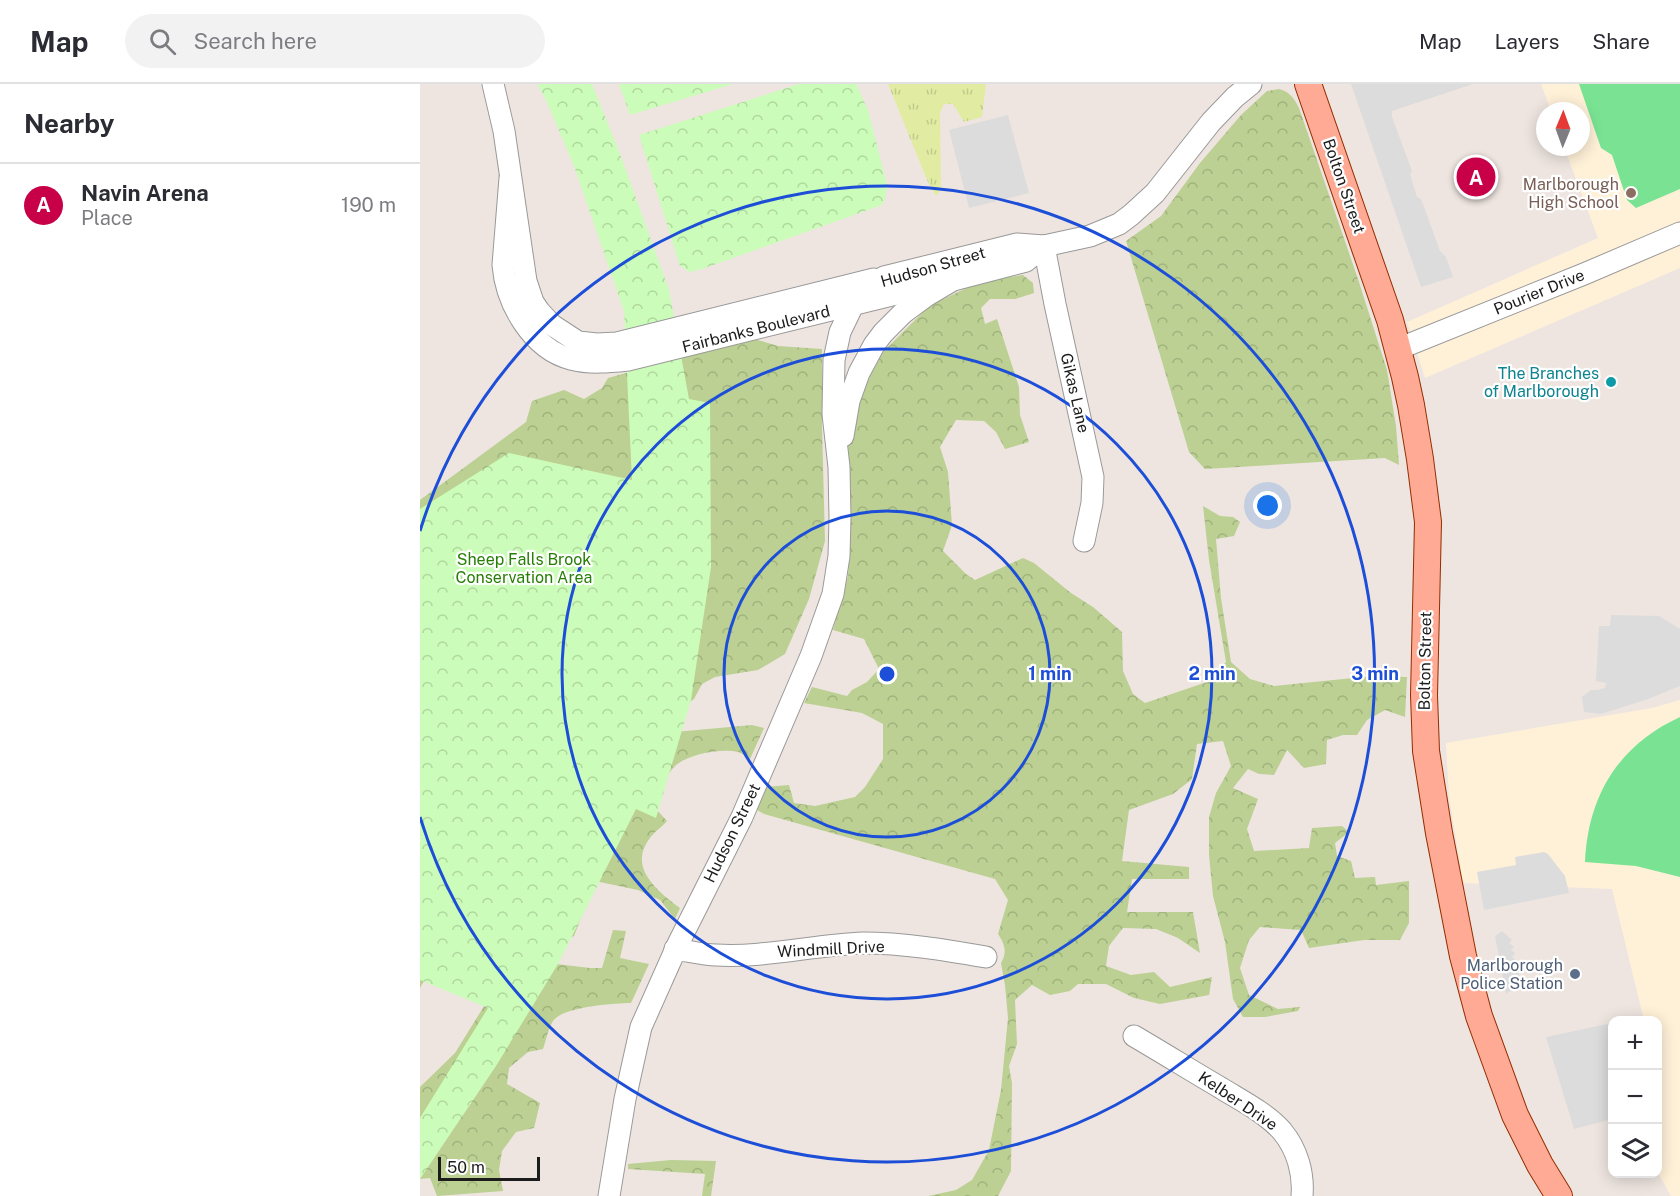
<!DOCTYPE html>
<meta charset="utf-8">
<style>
:root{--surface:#fff;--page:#f2f2f3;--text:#2b2b33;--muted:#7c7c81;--line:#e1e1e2;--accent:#c70048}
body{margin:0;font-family:"Public Sans",sans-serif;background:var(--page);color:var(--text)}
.controls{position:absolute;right:18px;bottom:18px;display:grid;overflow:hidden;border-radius:12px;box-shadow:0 3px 15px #0003}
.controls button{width:54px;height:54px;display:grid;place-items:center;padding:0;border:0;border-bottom:2px solid var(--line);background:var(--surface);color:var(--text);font:30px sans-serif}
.compass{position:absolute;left:1116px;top:18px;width:54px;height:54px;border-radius:50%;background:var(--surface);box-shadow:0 3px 15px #0003;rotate:1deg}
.scale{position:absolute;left:18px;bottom:15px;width:102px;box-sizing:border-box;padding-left:6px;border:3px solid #1c1c1c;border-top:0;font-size:16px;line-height:21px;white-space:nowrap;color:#1c1c1c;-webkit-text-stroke:4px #fff;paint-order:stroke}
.you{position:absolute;left:848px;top:422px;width:21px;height:21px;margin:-15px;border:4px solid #fff;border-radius:50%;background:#1a73e8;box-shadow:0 0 0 9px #1a73e833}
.badge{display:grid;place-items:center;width:39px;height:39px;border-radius:50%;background:var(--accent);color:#fff;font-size:20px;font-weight:700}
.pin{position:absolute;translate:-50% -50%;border:3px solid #fff;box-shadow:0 2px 6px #0006}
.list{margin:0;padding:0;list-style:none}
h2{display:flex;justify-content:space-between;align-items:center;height:78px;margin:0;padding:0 24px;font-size:26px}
h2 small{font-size:20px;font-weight:400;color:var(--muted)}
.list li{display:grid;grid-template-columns:39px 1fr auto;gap:18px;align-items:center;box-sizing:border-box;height:84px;padding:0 24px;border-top:2px solid var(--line)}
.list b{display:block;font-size:22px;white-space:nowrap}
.list p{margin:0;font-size:20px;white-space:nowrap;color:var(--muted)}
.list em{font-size:20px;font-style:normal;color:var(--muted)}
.icon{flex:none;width:33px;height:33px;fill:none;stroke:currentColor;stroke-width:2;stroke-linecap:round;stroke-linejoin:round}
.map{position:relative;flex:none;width:1260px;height:1112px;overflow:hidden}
header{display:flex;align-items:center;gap:36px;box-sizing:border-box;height:84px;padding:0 30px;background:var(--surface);border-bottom:2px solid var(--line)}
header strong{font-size:28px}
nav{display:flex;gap:33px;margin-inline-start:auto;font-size:21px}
.search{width:420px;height:54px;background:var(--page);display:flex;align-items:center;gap:15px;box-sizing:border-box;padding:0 21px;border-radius:33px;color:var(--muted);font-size:22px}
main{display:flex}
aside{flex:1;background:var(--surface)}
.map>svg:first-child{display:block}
.education{fill:#fff1d8}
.grass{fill:url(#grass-tufts)}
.forest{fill:url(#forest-crowns)}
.park{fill:url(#park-crowns)}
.pitch{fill:#79e393}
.parking{fill:#dcdcdc}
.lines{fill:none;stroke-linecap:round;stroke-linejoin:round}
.minor-casing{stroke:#999;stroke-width:23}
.major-casing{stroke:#932d00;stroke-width:28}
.minor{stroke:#fff;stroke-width:21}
.major{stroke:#ffaa94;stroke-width:26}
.ring{fill:none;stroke:#1d4ed8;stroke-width:3}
.education-dot{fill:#8d6e63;stroke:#fff;stroke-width:2}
.culture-dot{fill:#0f9aa8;stroke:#fff;stroke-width:2}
.service-dot{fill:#5c6f8a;stroke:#fff;stroke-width:2}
.labels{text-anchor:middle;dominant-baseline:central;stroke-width:4.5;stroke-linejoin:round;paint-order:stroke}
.education-label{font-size:16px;fill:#785e54;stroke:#fff;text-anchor:end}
.street-label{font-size:16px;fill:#1c1c1c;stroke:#fff}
.culture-label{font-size:16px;fill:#0d838f;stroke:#fff;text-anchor:end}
.park-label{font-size:16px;fill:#277f05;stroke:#fff}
.service-label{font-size:16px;fill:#4e5e75;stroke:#fff;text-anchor:end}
.centre{fill:#1d4ed8;stroke:#fff;stroke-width:3}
.ring-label{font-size:18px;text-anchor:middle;font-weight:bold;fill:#1d4ed8;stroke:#fff;stroke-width:4.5;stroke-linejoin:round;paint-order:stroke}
</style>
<header>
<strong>Map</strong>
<div class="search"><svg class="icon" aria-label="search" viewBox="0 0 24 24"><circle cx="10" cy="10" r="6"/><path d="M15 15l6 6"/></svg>Search here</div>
<nav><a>Map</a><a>Layers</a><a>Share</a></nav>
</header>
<main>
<aside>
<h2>Nearby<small></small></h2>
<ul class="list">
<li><span class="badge">A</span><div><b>Navin Arena</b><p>Place</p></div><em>190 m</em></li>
</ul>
</aside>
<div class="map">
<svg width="1260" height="1112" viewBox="0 0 1260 1112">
<defs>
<pattern id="grass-tufts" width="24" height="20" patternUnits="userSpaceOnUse" patternTransform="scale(1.5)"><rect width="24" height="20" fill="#e1eca2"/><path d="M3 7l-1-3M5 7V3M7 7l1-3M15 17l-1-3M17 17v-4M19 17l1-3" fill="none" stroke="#c0ca8b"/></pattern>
<pattern id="forest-crowns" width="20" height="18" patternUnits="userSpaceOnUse" patternTransform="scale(1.5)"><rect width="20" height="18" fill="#bbd092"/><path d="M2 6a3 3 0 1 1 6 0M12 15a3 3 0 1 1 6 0" fill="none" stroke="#a0b27d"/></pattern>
<pattern id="park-crowns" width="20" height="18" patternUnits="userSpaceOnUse" patternTransform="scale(1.5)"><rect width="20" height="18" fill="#ccfcb9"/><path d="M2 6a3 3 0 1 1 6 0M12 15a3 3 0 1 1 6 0" fill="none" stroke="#afd79e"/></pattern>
</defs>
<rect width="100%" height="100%" fill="#eee5e0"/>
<g class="education">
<path d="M 1121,0 L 1260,0 L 1260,184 L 1005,294 L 987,238 L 1178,154 L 1144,63 L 1161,63 L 1161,27 L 1131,27 Z"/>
<path d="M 1260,616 L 1260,1112 L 1251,1112 L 1238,1089 L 1238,1013 L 1241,1007 L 1238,991 L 1238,936 L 1224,936 L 1192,805 L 1043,799 L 1029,712 L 1026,659 L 1232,624 Z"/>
</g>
<path class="grass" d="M 468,0 L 566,0 L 562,33 L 544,38 L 533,20 L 524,20 L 520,29 L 521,106 L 516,112 L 507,96 Z"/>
<g class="forest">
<path d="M 859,5 C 870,8 874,14 879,24 L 938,195 L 967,286 L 976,342 L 979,381 L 965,374 L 785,385 L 769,368 L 706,157 L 741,132 L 780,79 L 821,31 L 847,7 Z"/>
<path d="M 603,191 L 613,199 L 614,209 L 595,215 L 570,215 L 561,224 L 565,240 L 577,235 L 599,303 L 600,331 L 609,358 L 585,365 L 576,348 L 564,337 L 536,336 L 520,363 L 528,388 L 532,441 L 523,467 L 546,490 L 555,496 L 603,474 L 614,479 L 651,509 L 673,523 L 702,548 L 703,587 L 713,610 L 725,619 L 787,598 L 806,578 L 789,476 L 783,422 L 800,432 L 813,433 L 820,438 L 814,452 L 796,455 L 801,514 L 811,578 L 830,595 L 854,602 L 953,592 L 987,593 L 985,633 L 965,626 L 947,636 L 937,651 L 923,651 L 907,656 L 906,680 L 884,684 L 867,666 L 854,691 L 839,690 L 828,685 L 813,704 L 838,715 L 827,745 L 834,767 L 889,764 L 892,744 L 922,742 L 929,748 L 915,759 L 917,772 L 931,777 L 935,794 L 955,793 L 956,801 L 989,797 L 989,839 L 980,856 L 944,856 L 889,864 L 881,846 L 840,843 L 829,856 L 820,884 L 829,911 L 858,925 L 880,923 L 878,927 L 845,933 L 823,933 L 813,915 L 805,858 L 793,812 L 789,771 L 789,733 L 796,709 L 811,682 L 803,657 L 777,660 L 772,695 L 753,710 L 709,726 L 702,777 L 769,783 L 769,795 L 712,795 L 707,828 L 773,828 L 780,869 L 758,854 L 736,845 L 703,844 L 689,862 L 686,882 L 711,891 L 734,888 L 750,903 L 792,893 L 789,911 L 740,920 L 714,914 L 686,900 L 658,900 L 650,907 L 630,911 L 612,901 L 595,916 L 597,960 L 589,982 L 592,999 L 591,1087 L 578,1112 L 508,1112 L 536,1106 L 552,1096 L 569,1066 L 581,1006 L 588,934 L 585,901 L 581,879 C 588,868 584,859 578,850 L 588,816 L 575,795 L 344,730 L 337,726 L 345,703 L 369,701 L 374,719 L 395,722 L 435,713 L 445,703 L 463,675 L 463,640 L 442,629 L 384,619 L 392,603 L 427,612 L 432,606 L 447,598 L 459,585 L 444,555 L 413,546 L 428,492 L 431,442 L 428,360 L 443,306 L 463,268 L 509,222 L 561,197 Z"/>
<path d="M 331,254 L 358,262 L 402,265 L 402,342 L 405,457 L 389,515 L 365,570 L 338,586 L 295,593 L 282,600 L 274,615 L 250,631 L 255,648 L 332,641 L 344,644 L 330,675 C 326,673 322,669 318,668 C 301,664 268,670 255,682 C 245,692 238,710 235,724 L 247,737 C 242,743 234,748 230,754 C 207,784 238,807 260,824 L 255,835 L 240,816 L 218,806 L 175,797 L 154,852 L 138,859 L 136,880 L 170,884 L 182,884 L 193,846 L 206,847 L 200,874 L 229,880 L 211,919 C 194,919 142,923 133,937 C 128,945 126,957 123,965 L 108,968 L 89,984 L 87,1000 L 120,1019 L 114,1044 L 96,1048 L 82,1067 L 79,1086 L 83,1107 L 17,1112 L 10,1094 L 0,1095 L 0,1003 L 35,969 L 79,898 L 9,887 L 0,904 L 0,416 L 106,338 L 112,317 L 144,306 L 164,315 L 182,304 L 188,294 Z"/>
<path d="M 251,1076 L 296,1077 L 291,1112 L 282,1112 L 285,1090 L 208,1085 L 208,1080 Z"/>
</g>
<g class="park">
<path d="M 117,0 L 172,0 L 200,70 L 249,206 L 269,315 L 290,319 L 291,483 L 271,616 L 236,734 L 216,725 L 138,880 L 76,982 L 0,1095 L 0,1034 L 68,924 L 0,896 L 0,425 L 89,369 L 212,396 L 204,227 L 154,82 L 126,16 Z"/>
<path d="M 199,0 L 313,0 L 210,31 Z"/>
<path d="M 379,0 L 436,0 L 448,26 L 467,101 L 466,112 L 462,121 L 282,185 L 270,188 L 260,182 L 219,51 Z"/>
</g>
<g class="pitch">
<path d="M 1159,0 L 1260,0 L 1260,105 L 1216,124 L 1207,116 L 1192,71 L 1181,64 Z"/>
<path d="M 1260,633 L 1260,793 L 1216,782 L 1165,778 C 1168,711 1199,661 1260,633 Z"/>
</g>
<g class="parking">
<path d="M 931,0 L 1053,0 L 972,27 L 972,33 L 992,87 L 990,90 L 997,113 L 1001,115 L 1020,167 L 1026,173 L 1033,193 L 1001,203 Z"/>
<path d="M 588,31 L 609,109 L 549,124 L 529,46 Z"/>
<path d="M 1191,531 L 1239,532 L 1260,545 L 1260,602 L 1228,615 L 1181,630 L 1164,628 L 1162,613 L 1171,606 L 1177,606 L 1185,604 L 1186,599 L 1176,597 L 1179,542 L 1190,542 Z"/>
<path d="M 1124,768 L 1128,770 L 1145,792 L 1149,809 L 1064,826 L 1057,788 L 1096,781 L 1095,773 Z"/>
<path d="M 1082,847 L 1092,856 L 1089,859 L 1094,863 L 1091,866 L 1095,869 L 1092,873 L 1097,877 L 1094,879 L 1098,884 L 1096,887 L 1100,891 L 1097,894 L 1101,898 L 1086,910 L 1075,852 Z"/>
<path d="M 1192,939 L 1192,1035 L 1154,1045 L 1126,953 Z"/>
</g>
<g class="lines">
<g class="minor-casing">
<g id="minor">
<path d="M 73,0 L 84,47 L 106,197 L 113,218 L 119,227 L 132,241 L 158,258 L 177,260 L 197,259 L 454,195"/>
<path d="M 90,94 L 83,181 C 86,219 112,265 151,275 C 170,280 189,278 208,276 L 533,196"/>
<path d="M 624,162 L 635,220 L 673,393 L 672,419 L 664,457"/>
<path d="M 978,265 L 1164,190 L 1260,149"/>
<path d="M 423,352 L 429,317 L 439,289 L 454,261 L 463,249 L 483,229 L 506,212 L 533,196 L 606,177 L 624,162"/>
<path d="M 255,865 C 269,867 283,871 296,871 C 343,874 394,861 443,859 C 484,859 525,866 566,873"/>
<path d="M 714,952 C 743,969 772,987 801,1004 C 822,1017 846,1029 862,1047 C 877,1065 884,1089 882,1112"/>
<path d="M 189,1112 L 205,1015 L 221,943 L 258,860 L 322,733 L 391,572 L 413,510 L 419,472 L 420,434 L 419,383 L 413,330 L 414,276 L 420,248 L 433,221 L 442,209 L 464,193 L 597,160 L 624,162 L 670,152 L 699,140 L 711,131 L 735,109 L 791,38 L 815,13 L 831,0"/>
</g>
</g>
<g class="major-casing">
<path id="major" d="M 888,0 L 970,236 L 985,293 L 991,321 L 1000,375 L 1008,438 L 1004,611 L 1006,667 L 1019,749 L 1043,872 L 1059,932 L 1095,1031 L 1120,1081 L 1139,1112"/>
</g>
<use href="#minor" class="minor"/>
<use href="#major" class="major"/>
</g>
<g class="ring">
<circle cx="467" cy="590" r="163"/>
<circle cx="467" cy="590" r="325"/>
<path d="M0 447A488 488 0 1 1 0 733"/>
</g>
<circle class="education-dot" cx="1211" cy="109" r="6"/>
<circle class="culture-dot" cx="1191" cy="298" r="6"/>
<circle class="service-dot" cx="1155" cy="890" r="6"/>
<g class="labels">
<g class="education-label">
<text x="1199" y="100">Marlborough<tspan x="1199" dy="18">High School</tspan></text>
</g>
<g class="street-label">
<text transform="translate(924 102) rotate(71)">Bolton Street</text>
<text transform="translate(513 183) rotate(-16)">Hudson Street</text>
<text transform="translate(1119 208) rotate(-22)">Pourier Drive</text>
<text transform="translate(336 245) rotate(-14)">Fairbanks Boulevard</text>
<text transform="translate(655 309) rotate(77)">Gikas Lane</text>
<text transform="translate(1005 577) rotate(-89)">Bolton Street</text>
<text transform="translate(312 749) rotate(-64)">Hudson Street</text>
<text transform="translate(411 865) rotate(-3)">Windmill Drive</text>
<text transform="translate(818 1017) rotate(34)">Kelber Drive</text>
</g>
<g class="culture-label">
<text x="1179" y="289">The Branches<tspan x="1179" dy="18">of Marlborough</tspan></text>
</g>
<g class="park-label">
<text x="104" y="475">Sheep Falls Brook<tspan x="104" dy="18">Conservation Area</tspan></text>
</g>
<g class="service-label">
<text x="1143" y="881">Marlborough<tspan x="1143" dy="18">Police Station</tspan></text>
</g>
</g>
<circle cx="467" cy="590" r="9" class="centre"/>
<g class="ring-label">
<text x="630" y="596">1 min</text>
<text x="792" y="596">2 min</text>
<text x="955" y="596">3 min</text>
</g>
</svg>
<div class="controls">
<button>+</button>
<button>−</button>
<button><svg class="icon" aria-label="layers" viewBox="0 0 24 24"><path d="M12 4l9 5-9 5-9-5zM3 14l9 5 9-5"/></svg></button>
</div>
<svg class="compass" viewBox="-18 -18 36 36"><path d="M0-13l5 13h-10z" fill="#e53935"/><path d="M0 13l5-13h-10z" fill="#7c7c81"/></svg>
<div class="scale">50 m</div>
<div class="you"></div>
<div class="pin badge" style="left:1056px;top:93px">A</div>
</div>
</main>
